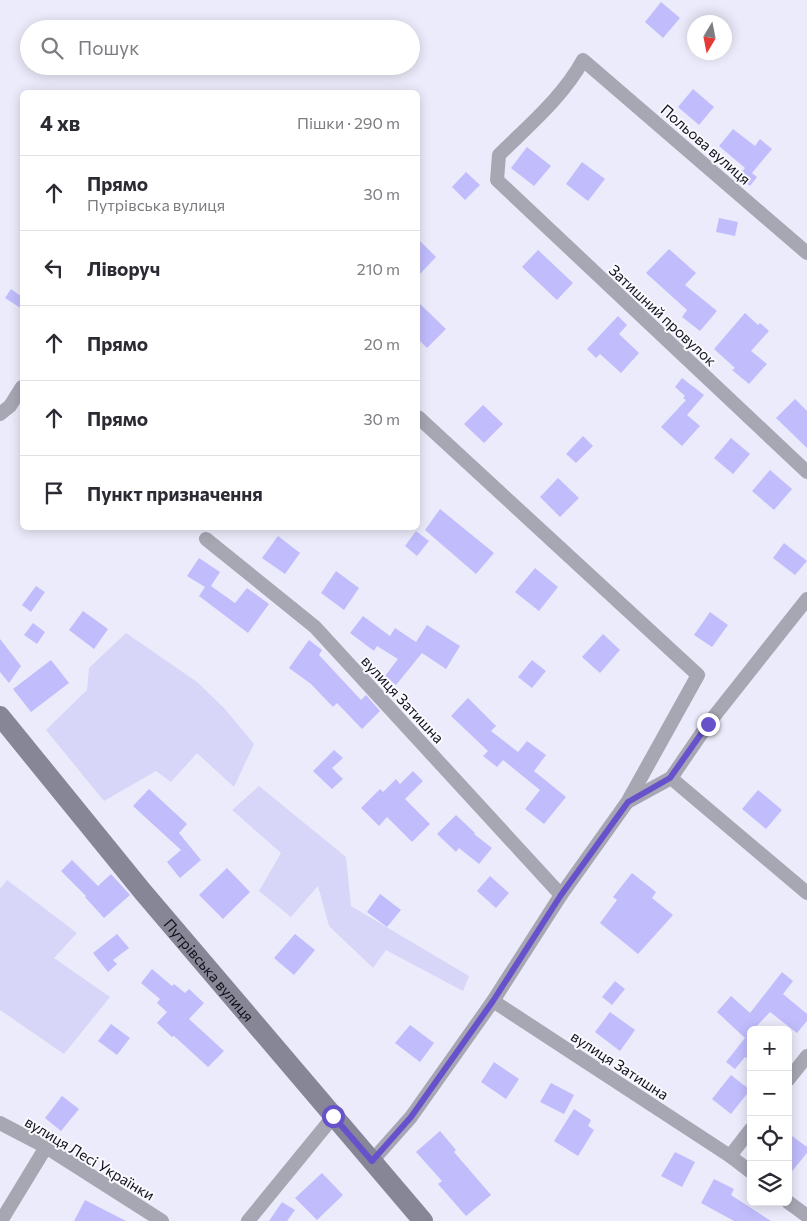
<!DOCTYPE html>
<html lang="uk">
<meta charset="utf-8">
<style>
:root{--surface:#fff;--page:#f7f7f7;--text:#2b2b33;--muted:#7c7c81;--line:#e1e1e2}
body{margin:0;font-family:Commissioner,sans-serif;background:var(--page);color:var(--text)}
.controls{position:absolute;right:15px;bottom:15px;display:grid;overflow:hidden;border-radius:8px;box-shadow:0 2px 12px #0003}
.controls button{width:45px;height:45px;display:grid;place-items:center;padding:0;border:0;border-bottom:1px solid var(--line);background:var(--surface);color:var(--text);font:25px sans-serif}
.compass{position:absolute;left:687px;top:15px;width:45px;height:45px;border-radius:50%;background:var(--surface);box-shadow:0 2px 12px #0003;rotate:190deg}
.stop{position:absolute;width:15px;height:15px;margin:-11px;border:4px solid #6852cb;border-radius:50%;background:#fff}
.stop.end{background:#6852cb;border-color:#fff;box-shadow:0 1px 5px #0008}
.list{margin:0;padding:0;list-style:none}
h2{display:flex;justify-content:space-between;align-items:center;height:65px;margin:0;padding:0 20px;font-size:21px}
h2 small{font-size:16px;font-weight:400;color:var(--muted)}
.list li{display:grid;grid-template-columns:32px 1fr auto;gap:15px;align-items:center;box-sizing:border-box;height:75px;padding:0 20px;border-top:1px solid var(--line)}
.list b{display:block;font-size:19px;white-space:nowrap}
.list p{margin:0;font-size:16px;white-space:nowrap;color:var(--muted)}
.list em{font-size:16px;font-style:normal;color:var(--muted)}
.icon{flex:none;width:28px;height:28px;fill:none;stroke:currentColor;stroke-width:2;stroke-linecap:round;stroke-linejoin:round}
.map{position:relative;flex:none;width:807px;height:1221px;overflow:hidden}
.search{position:absolute;background:var(--surface);box-shadow:0 2px 12px #0003;left:20px;top:20px;width:400px;height:55px;display:flex;align-items:center;gap:12px;box-sizing:border-box;padding:0 18px;border-radius:28px;color:var(--muted);font-size:19px}
.panel{position:absolute;background:var(--surface);box-shadow:0 2px 12px #0003;left:20px;top:90px;width:400px;height:440px;border-radius:8px}
.map>svg:first-child{display:block}
.green{fill:#d7d6f8}
.building{fill:#c1bdfd}
.lines{fill:none;stroke-linecap:round;stroke-linejoin:round}
.minor{stroke:#a7a7b3;stroke-width:14}
.secondary{stroke:#868696;stroke-width:20}
.route{stroke:#6852cb;stroke-width:6}
.labels{text-anchor:middle;dominant-baseline:central;stroke-width:4;stroke-linejoin:round;paint-order:stroke}
.street-label{font-size:15px;fill:#12111a;stroke:#f9f9ff}
</style>
<div class="map">
<svg width="807" height="1221" viewBox="0 0 807 1221">
<rect width="100%" height="100%" fill="#ebebfb"/>
<g class="green">
<path d="M 126,633 L 197,682 L 224,708 L 254,744 L 234,787 L 197,753 L 171,782 L 156,771 L 104,801 L 46,730 L 87,690 L 89,668 Z"/>
<path d="M 259,786 L 346,857 L 351,906 L 469,976 L 463,991 L 386,950 L 373,968 L 329,926 L 318,886 L 291,917 L 259,891 L 281,853 L 232,810 Z"/>
<path d="M 7,880 L 77,933 L 54,958 L 110,997 L 64,1054 L 0,1010 L 0,889 Z"/>
</g>
<g class="building">
<path d="M 661,2 L 680,18 L 663,38 L 645,22 Z"/>
<path d="M 693,89 L 714,107 L 699,125 L 678,107 Z"/>
<path d="M 733,129 L 755,146 L 760,139 L 772,149 L 752,173 L 757,177 L 750,186 L 738,176 L 745,168 L 719,146 Z"/>
<path d="M 527,147 L 551,166 L 534,186 L 511,168 Z"/>
<path d="M 582,162 L 605,179 L 588,201 L 566,184 Z"/>
<path d="M 466,172 L 480,185 L 465,200 L 452,187 Z"/>
<path d="M 719,218 L 738,222 L 735,236 L 716,232 Z"/>
<path d="M 418,239 L 436,257 L 418,276 Z"/>
<path d="M 669,249 L 696,273 L 685,285 L 717,311 L 700,331 L 682,317 L 687,310 L 646,273 Z"/>
<path d="M 538,250 L 573,283 L 557,300 L 522,267 Z"/>
<path d="M 11,289 L 22,297 L 22,309 L 5,298 Z"/>
<path d="M 418,302 L 446,329 L 427,348 L 418,339 Z"/>
<path d="M 745,313 L 758,325 L 760,323 L 769,331 L 751,351 L 767,364 L 749,384 L 732,370 L 735,368 L 714,349 Z"/>
<path d="M 618,316 L 627,325 L 619,334 L 639,353 L 621,373 L 600,354 L 596,358 L 587,349 Z"/>
<path d="M 682,378 L 704,395 L 687,415 L 700,426 L 682,446 L 661,427 L 686,400 L 683,398 L 685,396 L 675,387 Z"/>
<path d="M 795,399 L 807,411 L 807,448 L 776,418 Z"/>
<path d="M 483,405 L 503,424 L 484,443 L 464,424 Z"/>
<path d="M 583,436 L 593,446 L 576,463 L 566,454 Z"/>
<path d="M 731,438 L 750,454 L 733,474 L 714,458 Z"/>
<path d="M 770,470 L 792,489 L 774,510 L 752,491 Z"/>
<path d="M 558,478 L 579,498 L 560,517 L 540,497 Z"/>
<path d="M 440,509 L 494,553 L 476,574 L 425,530 Z"/>
<path d="M 416,531 L 429,541 L 417,556 L 405,546 Z"/>
<path d="M 278,536 L 300,553 L 285,574 L 262,558 Z"/>
<path d="M 784,543 L 807,561 L 795,575 L 773,558 Z"/>
<path d="M 199,558 L 220,572 L 211,586 L 235,603 L 247,588 L 269,604 L 248,633 L 199,596 L 205,587 L 187,576 Z"/>
<path d="M 535,568 L 558,587 L 539,611 L 515,592 Z"/>
<path d="M 336,571 L 359,588 L 344,610 L 321,593 Z"/>
<path d="M 36,586 L 45,592 L 31,612 L 22,605 Z"/>
<path d="M 83,611 L 108,629 L 94,649 L 69,630 Z"/>
<path d="M 710,612 L 728,625 L 712,647 L 694,635 Z"/>
<path d="M 363,616 L 390,636 L 395,628 L 416,642 L 427,625 L 460,646 L 446,669 L 422,653 L 396,685 L 385,676 L 398,659 L 377,646 L 374,651 L 350,633 Z"/>
<path d="M 33,623 L 45,632 L 37,644 L 24,635 Z"/>
<path d="M 603,634 L 620,650 L 600,673 L 582,657 Z"/>
<path d="M 0,639 L 21,666 L 9,683 L 0,672 Z"/>
<path d="M 309,640 L 322,650 L 319,655 L 361,700 L 366,695 L 380,711 L 362,729 L 337,703 L 333,707 L 311,684 L 289,668 Z"/>
<path d="M 51,660 L 69,683 L 31,712 L 13,689 Z"/>
<path d="M 532,660 L 546,671 L 532,688 L 518,677 Z"/>
<path d="M 468,698 L 496,726 L 491,731 L 518,752 L 527,741 L 546,755 L 534,771 L 566,797 L 544,824 L 525,809 L 540,790 L 503,760 L 497,767 L 483,756 L 488,751 L 451,716 Z"/>
<path d="M 334,750 L 343,758 L 332,768 L 343,779 L 332,789 L 313,771 Z"/>
<path d="M 413,771 L 423,781 L 405,799 L 430,824 L 412,842 L 387,817 L 379,826 L 361,808 L 380,789 L 383,792 L 396,779 L 400,784 Z"/>
<path d="M 149,789 L 187,824 L 179,833 L 201,860 L 180,878 L 167,862 L 181,850 L 133,806 Z"/>
<path d="M 758,790 L 782,810 L 766,829 L 742,809 Z"/>
<path d="M 456,815 L 475,833 L 474,834 L 492,848 L 479,864 L 459,848 L 456,852 L 437,834 Z"/>
<path d="M 72,860 L 98,886 L 111,874 L 130,895 L 104,918 L 85,897 L 86,896 L 61,871 Z"/>
<path d="M 227,868 L 250,892 L 223,919 L 199,895 Z"/>
<path d="M 632,873 L 656,892 L 652,898 L 673,915 L 638,954 L 600,923 L 617,900 L 613,897 Z"/>
<path d="M 490,876 L 509,893 L 496,908 L 477,891 Z"/>
<path d="M 380,894 L 401,910 L 387,927 L 367,912 Z"/>
<path d="M 117,934 L 129,948 L 113,960 L 117,964 L 108,972 L 93,953 Z"/>
<path d="M 295,934 L 315,950 L 294,975 L 274,958 Z"/>
<path d="M 152,969 L 172,986 L 174,984 L 185,993 L 189,989 L 204,1003 L 189,1019 L 224,1051 L 208,1067 L 174,1036 L 172,1037 L 157,1023 L 167,1012 L 157,1003 L 160,999 L 141,983 Z"/>
<path d="M 782,972 L 793,981 L 783,994 L 807,1014 L 807,1021 L 797,1033 L 770,1012 L 753,1030 L 751,1030 L 751,1061 L 745,1057 L 735,1069 L 726,1062 L 745,1038 L 717,1012 L 731,996 L 750,1013 Z"/>
<path d="M 615,981 L 625,989 L 612,1005 L 602,997 Z"/>
<path d="M 610,1012 L 635,1030 L 620,1051 L 595,1032 Z"/>
<path d="M 111,1024 L 130,1038 L 117,1055 L 98,1041 Z"/>
<path d="M 410,1025 L 434,1043 L 420,1062 L 395,1043 Z"/>
<path d="M 494,1062 L 519,1079 L 506,1099 L 481,1082 Z"/>
<path d="M 731,1075 L 750,1090 L 731,1114 L 712,1099 Z"/>
<path d="M 551,1083 L 574,1095 L 564,1114 L 540,1102 Z"/>
<path d="M 62,1096 L 79,1109 L 61,1131 L 45,1118 Z"/>
<path d="M 574,1109 L 591,1120 L 588,1126 L 594,1130 L 578,1156 L 554,1141 Z"/>
<path d="M 440,1131 L 456,1150 L 454,1152 L 491,1195 L 466,1216 L 438,1184 L 442,1181 L 416,1152 Z"/>
<path d="M 788,1133 L 807,1147 L 807,1153 L 788,1176 Z"/>
<path d="M 675,1152 L 695,1162 L 682,1187 L 661,1176 Z"/>
<path d="M 322,1173 L 343,1195 L 317,1220 L 295,1198 Z"/>
<path d="M 714,1179 L 734,1189 L 731,1195 L 771,1221 L 734,1221 L 701,1203 Z"/>
<path d="M 85,1200 L 126,1221 L 74,1221 Z"/>
<path d="M 282,1202 L 295,1210 L 287,1221 L 269,1221 Z"/>
</g>
<g class="lines">
<g class="minor">
<path d="M 807,253 L 583,60 C 563,97 528,126 499,155 L 497,180 L 807,472"/>
<path d="M 0,414 L 10,406 L 22,387"/>
<path d="M 206,539 L 315,627 L 561,895"/>
<path d="M 671,778 L 708,724 L 807,599"/>
<path d="M 629,801 L 671,778 L 807,893"/>
<path d="M 493,1001 L 730,1156 L 751,1172"/>
<path d="M 788,1080 L 807,1056"/>
<path d="M 0,1123 L 46,1147 L 162,1221"/>
<path d="M 730,1156 L 751,1129"/>
<path d="M 372,1161 L 411,1117 L 493,1001 L 561,895 L 628,801 L 698,675 L 418,417"/>
<path d="M 788,1202 L 807,1216"/>
<path d="M 1,1221 L 46,1147"/>
<path d="M 248,1221 L 333,1117"/>
</g>
<path class="secondary" id="s1" d="M 0,716 L 143,892 L 423,1221"/>
</g>
<g class="lines">
<path class="route" d="M 333,1116 L 372,1161 L 411,1117 L 493,1001 L 561,895 L 628,802 L 670,778 L 708,724"/>
</g>
<g class="labels">
<g class="street-label">
<text transform="translate(706 144) rotate(41)">Польова вулиця</text>
<text transform="translate(663 315) rotate(43)">Затишний провулок</text>
<text transform="translate(403 699) rotate(47)">вулиця Затишна</text>
<text stroke="none"><textPath href="#s1" startOffset="329">Путрівська вулиця</textPath></text>
<text transform="translate(620 1065) rotate(33)">вулиця Затишна</text>
<text transform="translate(90 1158) rotate(31)">вулиця Лесі Українки</text>
</g>
</g>
</svg>
<div class="controls">
<button>+</button>
<button>−</button>
<button><svg class="icon" aria-label="locate" viewBox="0 0 24 24"><circle cx="12" cy="12" r="6"/><path d="M12 2v4M12 18v4M2 12h4M18 12h4"/></svg></button>
<button><svg class="icon" aria-label="layers" viewBox="0 0 24 24"><path d="M12 4l9 5-9 5-9-5zM3 14l9 5 9-5"/></svg></button>
</div>
<svg class="compass" viewBox="-18 -18 36 36"><path d="M0-13l5 13h-10z" fill="#e53935"/><path d="M0 13l5-13h-10z" fill="#7c7c81"/></svg>
<div class="stop" style="left:333px;top:1116px"></div>
<div class="stop end" style="left:708px;top:724px"></div>
<div class="search"><svg class="icon" aria-label="search" viewBox="0 0 24 24"><circle cx="10" cy="10" r="6"/><path d="M15 15l6 6"/></svg>Пошук</div>
<section class="panel">
<h2>4 хв<small>Пішки · 290 m</small></h2>
<ul class="list">
<li><svg class="icon" aria-label="ahead" viewBox="0 0 24 24"><path d="M12 20V5M6 11l6-6 6 6"/></svg><div><b>Прямо</b><p>Путрівська вулиця</p></div><em>30 m</em></li>
<li><svg class="icon" aria-label="left" viewBox="0 0 24 24"><path d="M17 20v-9H6M10 6l-5 5 5 5"/></svg><div><b>Ліворуч</b></div><em>210 m</em></li>
<li><svg class="icon" aria-label="ahead" viewBox="0 0 24 24"><path d="M12 20V5M6 11l6-6 6 6"/></svg><div><b>Прямо</b></div><em>20 m</em></li>
<li><svg class="icon" aria-label="ahead" viewBox="0 0 24 24"><path d="M12 20V5M6 11l6-6 6 6"/></svg><div><b>Прямо</b></div><em>30 m</em></li>
<li><svg class="icon" aria-label="arrive" viewBox="0 0 24 24"><path d="M6 21V4h12l-3 4 3 4H6"/></svg><div><b>Пункт призначення</b></div></li>
</ul>
</section>
</div>
